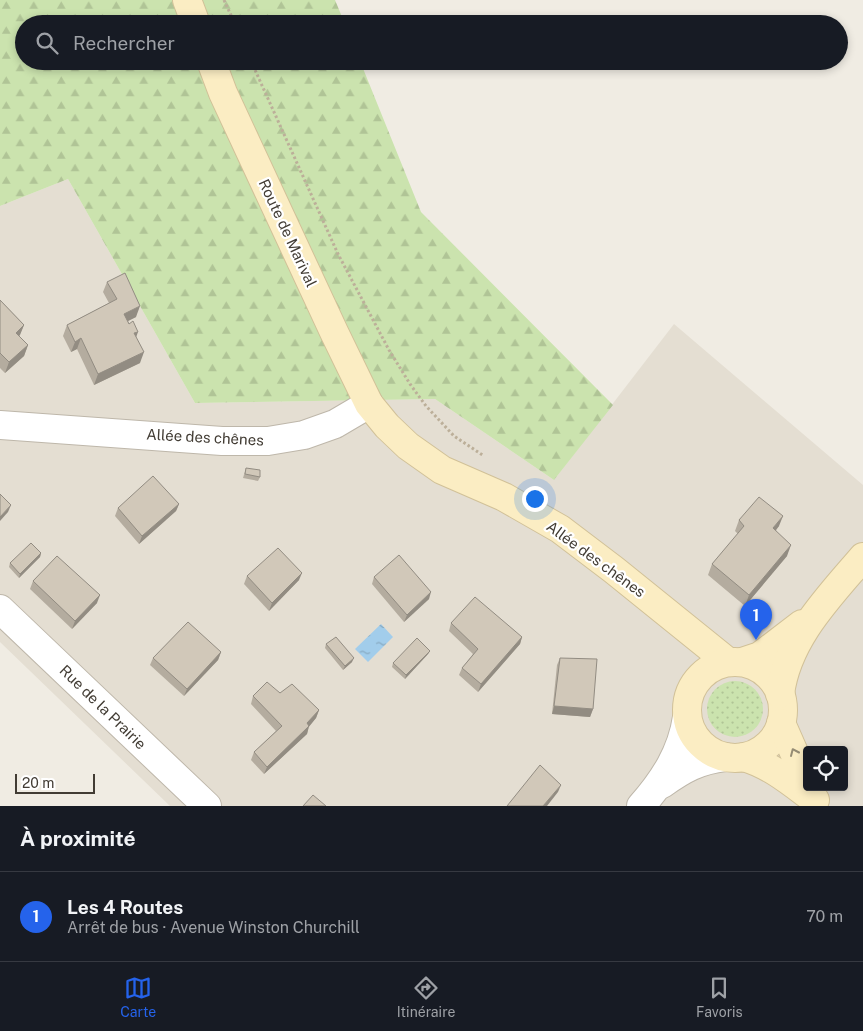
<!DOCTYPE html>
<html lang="fr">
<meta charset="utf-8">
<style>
:root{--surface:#171b24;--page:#20242c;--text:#f1f3f6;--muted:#9ea1a6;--line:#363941;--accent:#2563eb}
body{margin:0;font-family:"Public Sans",sans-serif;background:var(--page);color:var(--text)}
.controls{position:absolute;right:15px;bottom:15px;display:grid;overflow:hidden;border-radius:5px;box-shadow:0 2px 8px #0003}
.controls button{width:45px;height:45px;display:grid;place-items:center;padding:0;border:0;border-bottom:1px solid var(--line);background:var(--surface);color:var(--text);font:25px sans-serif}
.scale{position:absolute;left:15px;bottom:12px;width:80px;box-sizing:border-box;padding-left:5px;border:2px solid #423c34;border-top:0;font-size:14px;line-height:18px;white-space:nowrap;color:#423c34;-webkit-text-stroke:4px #fff;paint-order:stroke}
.you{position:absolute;left:534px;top:498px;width:18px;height:18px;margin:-12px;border:4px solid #fff;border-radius:50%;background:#1a73e8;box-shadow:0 0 0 8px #1a73e833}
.badge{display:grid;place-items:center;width:32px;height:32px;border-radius:50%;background:var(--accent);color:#fff;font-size:16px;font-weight:700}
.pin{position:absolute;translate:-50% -41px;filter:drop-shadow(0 1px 2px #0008)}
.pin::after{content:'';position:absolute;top:26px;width:18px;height:15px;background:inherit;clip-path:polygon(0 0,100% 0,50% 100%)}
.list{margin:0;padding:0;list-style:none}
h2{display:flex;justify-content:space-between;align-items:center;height:65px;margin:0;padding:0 20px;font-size:21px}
h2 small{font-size:16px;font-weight:400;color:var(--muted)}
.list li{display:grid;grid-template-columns:32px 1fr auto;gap:15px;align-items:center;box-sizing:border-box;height:90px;padding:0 20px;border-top:1px solid var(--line)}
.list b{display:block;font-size:19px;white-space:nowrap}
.list p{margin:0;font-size:16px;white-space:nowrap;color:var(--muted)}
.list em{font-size:16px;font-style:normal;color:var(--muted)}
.icon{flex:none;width:28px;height:28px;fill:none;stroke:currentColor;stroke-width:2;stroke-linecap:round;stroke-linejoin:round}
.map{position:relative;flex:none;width:863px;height:806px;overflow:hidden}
.search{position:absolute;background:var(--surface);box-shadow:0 2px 8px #0003;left:15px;right:15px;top:15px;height:55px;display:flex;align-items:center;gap:12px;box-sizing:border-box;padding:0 18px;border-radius:28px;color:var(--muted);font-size:19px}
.sheet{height:155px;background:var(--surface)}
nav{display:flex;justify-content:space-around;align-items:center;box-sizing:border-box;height:70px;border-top:1px solid var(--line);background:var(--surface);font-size:14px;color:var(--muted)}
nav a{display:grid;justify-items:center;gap:2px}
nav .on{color:var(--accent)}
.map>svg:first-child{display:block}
.residential{fill:#e4ded2;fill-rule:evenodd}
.grass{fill:url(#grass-dots)}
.forest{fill:url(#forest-firs)}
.water{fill:url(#water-ripples)}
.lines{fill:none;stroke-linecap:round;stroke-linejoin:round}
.minor-casing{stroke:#beb7aa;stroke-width:30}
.tertiary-casing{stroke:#beb7aa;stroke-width:30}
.secondary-casing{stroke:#d1c198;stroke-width:30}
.path{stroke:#bcaf99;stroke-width:3;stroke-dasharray:2.5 2.5;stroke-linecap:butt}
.minor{stroke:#fff;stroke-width:28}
.tertiary{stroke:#fff;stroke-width:28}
.secondary{stroke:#fbedc3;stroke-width:28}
.wall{fill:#b4ac9f}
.shaded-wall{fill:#928c82}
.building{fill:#d1c8b9;stroke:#928c82}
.oneway{stroke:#958c74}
.labels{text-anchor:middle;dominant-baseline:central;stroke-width:4.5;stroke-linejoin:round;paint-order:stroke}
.street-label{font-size:15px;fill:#423c34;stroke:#fff}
</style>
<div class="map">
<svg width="863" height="806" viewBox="0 0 863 806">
<defs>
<pattern id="grass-dots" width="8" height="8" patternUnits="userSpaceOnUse" patternTransform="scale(1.25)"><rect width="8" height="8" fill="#cbe3ae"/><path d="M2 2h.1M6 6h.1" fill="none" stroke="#b0c496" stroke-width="1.8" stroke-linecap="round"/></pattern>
<pattern id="forest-firs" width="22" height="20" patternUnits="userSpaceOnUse" patternTransform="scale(1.25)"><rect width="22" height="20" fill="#cbe3ae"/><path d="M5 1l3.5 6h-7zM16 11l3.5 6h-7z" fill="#b0c496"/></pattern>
<pattern id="water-ripples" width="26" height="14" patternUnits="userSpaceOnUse" patternTransform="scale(1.25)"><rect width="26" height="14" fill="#a2cdeb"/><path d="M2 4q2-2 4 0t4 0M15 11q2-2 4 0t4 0" fill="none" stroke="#86a8bf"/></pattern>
</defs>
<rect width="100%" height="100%" fill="#f0ece3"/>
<path class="residential" d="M 68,179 L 195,403 L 435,399 L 554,480 L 674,324 L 863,485 L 863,806 L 170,806 L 0,642 L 0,206 ZM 807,750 L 844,750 L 844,787 L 807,787 Z"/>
<circle class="grass" cx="735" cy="709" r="28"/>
<path class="forest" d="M 0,0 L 335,0 L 345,24 L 24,24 L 24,61 L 360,61 L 421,212 L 613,405 L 554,480 L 435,399 L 195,403 L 68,179 L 0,206 Z"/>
<path class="water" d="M 381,624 L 393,637 L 368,662 L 355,649 Z"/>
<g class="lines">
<g class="minor-casing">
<g id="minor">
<path d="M 0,425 L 222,441 L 268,441 L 304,435 L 335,424 L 369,404"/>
<path d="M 0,609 L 207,806"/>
</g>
</g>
<g class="tertiary-casing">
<g id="tertiary">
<path d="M 662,784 C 683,769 699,760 725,757"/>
<path d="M 641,806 C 664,780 682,752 687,717"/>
</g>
</g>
<g class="secondary-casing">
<g id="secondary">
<path d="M 187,0 L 196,24"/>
<path d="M 211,61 L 223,93 L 334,332 L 369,404 L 387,426 L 408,446 L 442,470 L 504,497 L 560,529 L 614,570 L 728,662"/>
<path d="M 742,662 L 760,656 L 802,624"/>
<circle cx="735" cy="710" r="48"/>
<path d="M 780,694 C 787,639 828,598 863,557"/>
<path d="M 781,723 L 807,782"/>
<path d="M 744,757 C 771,765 792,783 815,800"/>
</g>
</g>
<g class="path">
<path d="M 224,0 L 235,24"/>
<path d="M 251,61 L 338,254 L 389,350 L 410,384 L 426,406 L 454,436 L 484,456"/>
</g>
<use href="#minor" class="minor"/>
<use href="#tertiary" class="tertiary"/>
<use href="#secondary" class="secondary"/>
</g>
<g class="wall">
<path d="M 107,282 L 136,317 L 128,321 L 136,338 L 140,363 L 94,385 L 77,349 L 71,352 L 63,336 L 67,325 L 109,303 L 103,292 Z"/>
<path d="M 0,300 L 24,325 L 19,336 L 28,345 L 24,356 L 5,373 L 0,368 Z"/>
<path d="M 246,468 L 260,477 L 258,481 L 243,478 Z"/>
<path d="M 179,504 L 176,511 L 139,544 L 115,516 L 118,508 Z"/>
<path d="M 739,520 L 779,526 L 776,530 L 787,556 L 745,606 L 708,575 L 712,564 L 738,534 L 735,531 Z"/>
<path d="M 41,553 L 40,557 L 19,578 L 9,567 L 10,563 Z"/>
<path d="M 247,576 L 299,580 L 269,611 L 244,584 Z"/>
<path d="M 374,577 L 429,599 L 404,622 L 372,584 Z"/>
<path d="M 33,581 L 97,603 L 72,629 L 30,589 Z"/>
<path d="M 451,623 L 522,637 L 520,644 L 478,692 L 459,675 L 462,668 L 473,654 L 449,631 Z"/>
<path d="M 326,644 L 352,662 L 343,670 L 325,648 Z"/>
<path d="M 430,651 L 428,654 L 405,679 L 392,667 L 393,663 Z"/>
<path d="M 221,652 L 218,660 L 184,696 L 150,665 L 153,658 Z"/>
<path d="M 560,658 L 593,709 L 590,717 L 552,714 L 557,665 Z"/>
<path d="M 280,693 L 319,710 L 316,718 L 309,726 L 307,734 L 264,774 L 251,760 L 254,752 L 276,731 L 251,704 L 253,696 Z"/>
</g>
<g class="shaded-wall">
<path d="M 140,306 L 136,317 L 120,325 L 124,314 Z"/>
<path d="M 24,325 L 20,335 L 12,344 L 16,333 Z"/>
<path d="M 138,332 L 134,343 L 134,333 Z"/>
<path d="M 81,338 L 77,349 L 71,352 L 75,342 Z"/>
<path d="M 28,345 L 24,356 L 5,373 L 9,362 Z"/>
<path d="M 144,352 L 140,363 L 94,385 L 98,374 Z"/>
<path d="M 179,504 L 176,511 L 139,544 L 142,536 Z"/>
<path d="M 11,505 L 8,512 L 0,521 L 0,517 Z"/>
<path d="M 783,516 L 779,526 L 769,539 L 773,528 Z"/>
<path d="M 791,545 L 787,556 L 745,606 L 749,595 Z"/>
<path d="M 41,553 L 40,557 L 19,578 L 20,574 Z"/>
<path d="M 302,573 L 299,580 L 269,611 L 272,603 Z"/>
<path d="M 431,592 L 429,599 L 404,622 L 407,615 Z"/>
<path d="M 100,595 L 97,603 L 72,629 L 75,621 Z"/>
<path d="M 522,637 L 520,644 L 478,692 L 481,684 Z"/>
<path d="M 430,651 L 428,654 L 405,679 L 406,675 Z"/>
<path d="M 221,652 L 218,660 L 184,696 L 187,689 Z"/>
<path d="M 354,658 L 352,662 L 343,670 L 345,666 Z"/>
<path d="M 554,706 L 593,709 L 590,717 L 552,714 Z"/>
<path d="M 319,710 L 316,718 L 308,728 L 309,726 L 307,734 L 264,774 L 267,767 Z"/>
<path d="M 561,785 L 558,792 L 547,806 L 543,806 Z"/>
</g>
<g class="building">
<path d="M 125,273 L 140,306 L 124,314 L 129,324 L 133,321 L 138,332 L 134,333 L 144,352 L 98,374 L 81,338 L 75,342 L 67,325 L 117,299 L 107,282 Z"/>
<path d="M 0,300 L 24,325 L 16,333 L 28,345 L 9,362 L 0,353 Z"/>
<path d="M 246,468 L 260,470 L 260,477 L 245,474 Z"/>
<path d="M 153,476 L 179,504 L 142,536 L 118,508 Z"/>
<path d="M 0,494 L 11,505 L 0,517 Z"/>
<path d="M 759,497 L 783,516 L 773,528 L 791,545 L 749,595 L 712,564 L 744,526 L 739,520 Z"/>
<path d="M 31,543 L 41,553 L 20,574 L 10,563 Z"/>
<path d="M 278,548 L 302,573 L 272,603 L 247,576 Z"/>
<path d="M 399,555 L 431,592 L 407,615 L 374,577 Z"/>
<path d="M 57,556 L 100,595 L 75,621 L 33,581 Z"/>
<path d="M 475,597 L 522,637 L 481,684 L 462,668 L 478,649 L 451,623 Z"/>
<path d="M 188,622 L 221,652 L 187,689 L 153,658 Z"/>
<path d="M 336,637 L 354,658 L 345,666 L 326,644 Z"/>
<path d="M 417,638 L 430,651 L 406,675 L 393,663 Z"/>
<path d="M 560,658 L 597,659 L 593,709 L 554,706 Z"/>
<path d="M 267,682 L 280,693 L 292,684 L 319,710 L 307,723 L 309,726 L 267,767 L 254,752 L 282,726 L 253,696 Z"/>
<path d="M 540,765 L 561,785 L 543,806 L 507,806 Z"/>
<path d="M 313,795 L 326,806 L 303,806 Z"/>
</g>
<defs><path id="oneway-chevron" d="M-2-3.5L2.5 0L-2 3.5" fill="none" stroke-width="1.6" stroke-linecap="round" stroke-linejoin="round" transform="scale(1.25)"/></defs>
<use class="oneway" href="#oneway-chevron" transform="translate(794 752) rotate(-114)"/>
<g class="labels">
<g class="street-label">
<text transform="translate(288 233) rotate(65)">Route de Marival</text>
<text transform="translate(205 437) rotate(3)">Allée des chênes</text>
<text transform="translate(596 559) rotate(36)">Allée des chênes</text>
<text transform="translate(103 707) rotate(44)">Rue de la Prairie</text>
</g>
</g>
</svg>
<div class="controls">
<button><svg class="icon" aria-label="locate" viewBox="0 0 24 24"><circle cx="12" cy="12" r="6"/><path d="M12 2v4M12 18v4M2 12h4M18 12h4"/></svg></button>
</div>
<div class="scale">20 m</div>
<div class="you"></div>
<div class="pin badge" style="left:756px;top:640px">1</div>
<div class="search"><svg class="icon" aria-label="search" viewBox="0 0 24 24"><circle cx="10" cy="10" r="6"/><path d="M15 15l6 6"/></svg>Rechercher</div>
</div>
<section class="sheet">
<h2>À proximité<small></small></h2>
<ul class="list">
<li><span class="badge">1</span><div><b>Les 4 Routes</b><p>Arrêt de bus · Avenue Winston Churchill</p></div><em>70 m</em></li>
</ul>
</section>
<nav>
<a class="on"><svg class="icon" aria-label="map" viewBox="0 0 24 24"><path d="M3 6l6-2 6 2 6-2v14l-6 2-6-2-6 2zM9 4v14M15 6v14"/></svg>Carte</a>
<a><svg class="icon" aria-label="directions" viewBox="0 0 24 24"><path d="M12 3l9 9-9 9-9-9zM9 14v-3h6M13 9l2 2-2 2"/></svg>Itinéraire</a>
<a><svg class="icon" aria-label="saved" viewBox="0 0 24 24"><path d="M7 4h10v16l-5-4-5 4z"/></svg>Favoris</a>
</nav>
